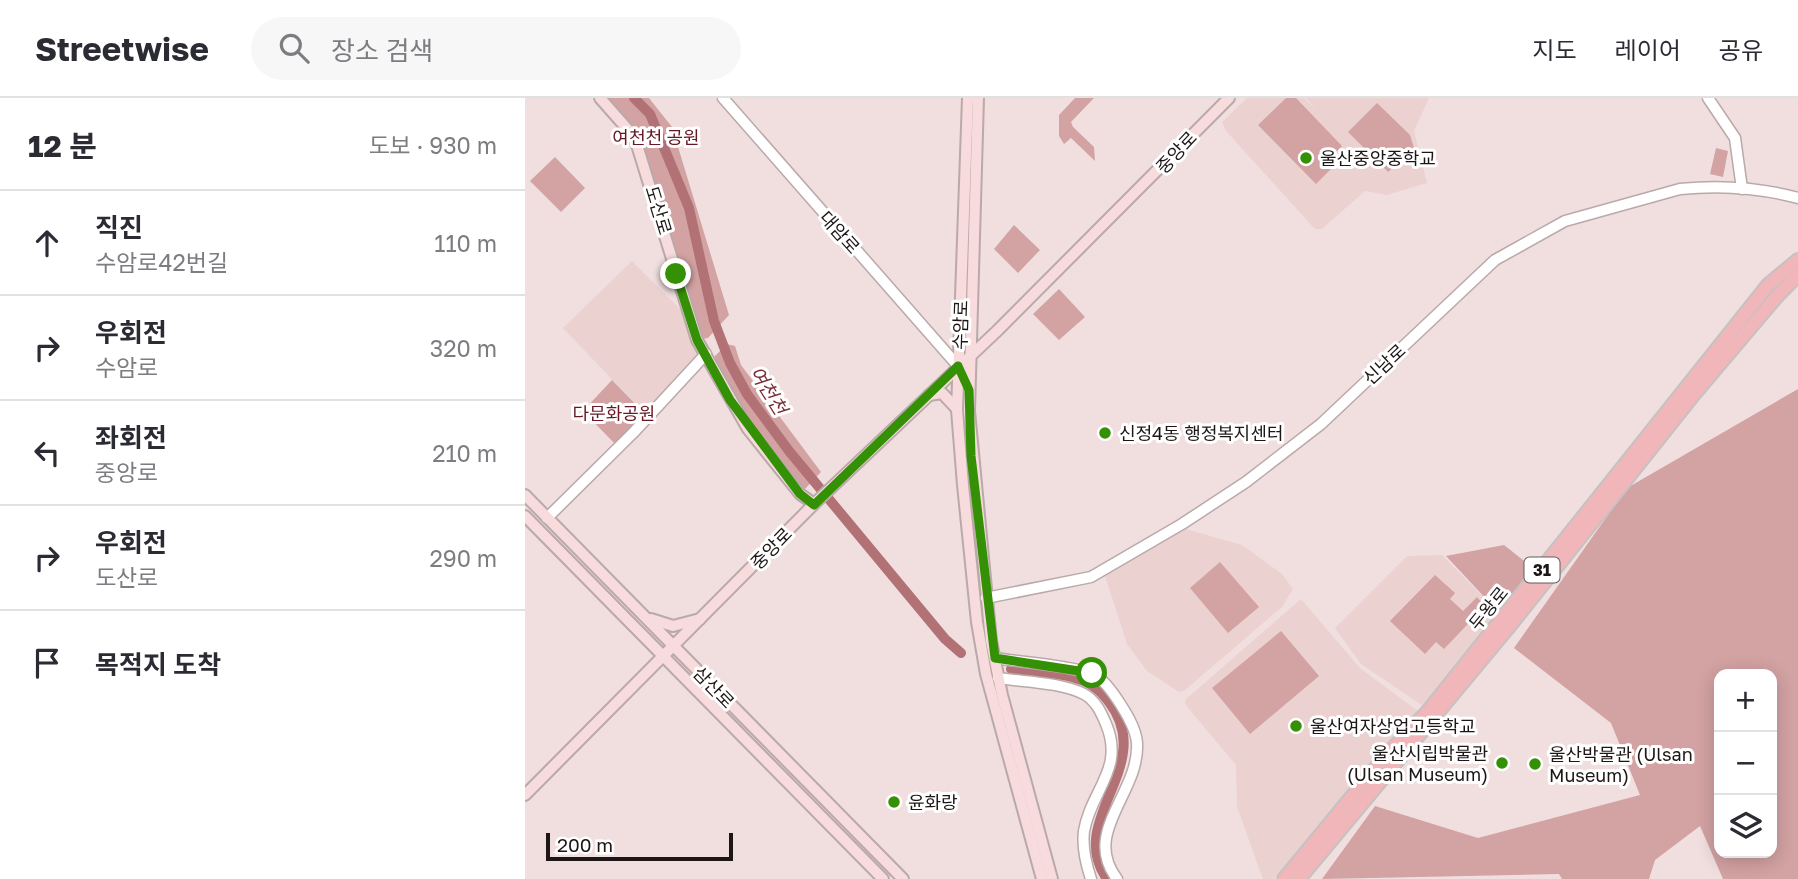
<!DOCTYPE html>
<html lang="ko">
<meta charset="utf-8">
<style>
:root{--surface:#fff;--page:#f7f7f7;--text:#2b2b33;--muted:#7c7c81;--line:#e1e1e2}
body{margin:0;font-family:"Golos Text","Noto Sans KR",sans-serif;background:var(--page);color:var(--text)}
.controls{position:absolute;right:21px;bottom:21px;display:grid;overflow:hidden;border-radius:14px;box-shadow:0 4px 18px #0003}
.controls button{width:63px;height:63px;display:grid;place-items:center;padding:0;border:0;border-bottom:2px solid var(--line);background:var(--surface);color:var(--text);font:35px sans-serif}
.scale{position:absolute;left:21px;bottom:18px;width:187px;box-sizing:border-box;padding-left:7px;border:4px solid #1c1616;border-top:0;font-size:19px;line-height:24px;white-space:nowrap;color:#1c1616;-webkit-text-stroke:5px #fff;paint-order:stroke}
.stop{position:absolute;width:21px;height:21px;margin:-16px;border:5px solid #349004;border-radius:50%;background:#fff}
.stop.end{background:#349004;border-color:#fff;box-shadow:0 2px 7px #0008}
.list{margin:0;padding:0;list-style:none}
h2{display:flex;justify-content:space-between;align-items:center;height:91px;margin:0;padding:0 28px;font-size:30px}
h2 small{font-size:23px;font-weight:400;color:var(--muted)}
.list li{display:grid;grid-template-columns:46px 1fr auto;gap:21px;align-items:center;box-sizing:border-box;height:105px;padding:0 28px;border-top:2px solid var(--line)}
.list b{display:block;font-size:26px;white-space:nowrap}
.list p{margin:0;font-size:23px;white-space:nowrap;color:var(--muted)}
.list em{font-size:23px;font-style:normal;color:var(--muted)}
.icon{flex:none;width:38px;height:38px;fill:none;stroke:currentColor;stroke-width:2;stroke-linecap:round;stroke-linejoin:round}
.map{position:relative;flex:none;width:1273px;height:781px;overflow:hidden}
header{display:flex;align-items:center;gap:42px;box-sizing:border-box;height:98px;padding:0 35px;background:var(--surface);border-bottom:2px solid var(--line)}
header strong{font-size:33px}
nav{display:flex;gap:38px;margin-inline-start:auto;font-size:24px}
.search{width:490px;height:63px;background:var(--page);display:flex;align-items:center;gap:18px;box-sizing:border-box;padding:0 24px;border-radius:38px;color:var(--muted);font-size:26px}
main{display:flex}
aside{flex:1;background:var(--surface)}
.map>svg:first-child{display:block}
.built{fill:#ecd1d1}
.green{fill:#d3a2a3;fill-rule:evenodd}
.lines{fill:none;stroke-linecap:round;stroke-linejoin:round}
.river{stroke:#b27275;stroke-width:10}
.tertiary-casing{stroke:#baa9a9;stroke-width:13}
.secondary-casing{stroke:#baa9a9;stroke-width:14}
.primary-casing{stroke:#c4c2c2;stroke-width:16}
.tertiary{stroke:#fff;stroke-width:10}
.secondary{stroke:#f8dbdc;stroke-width:10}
.primary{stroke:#f0b6b9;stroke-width:12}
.route{stroke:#349004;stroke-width:9}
.poi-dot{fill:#349004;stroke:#fff;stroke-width:2.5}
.labels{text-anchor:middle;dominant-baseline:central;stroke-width:6;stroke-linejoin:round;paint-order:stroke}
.shield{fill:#fff;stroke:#605c5c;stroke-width:2}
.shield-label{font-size:16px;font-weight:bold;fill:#1c1616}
.park-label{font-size:18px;fill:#671824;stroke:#fff}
.street-label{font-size:18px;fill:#1c1616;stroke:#fff}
.poi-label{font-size:18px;fill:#1c1616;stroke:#fff;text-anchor:start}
.water-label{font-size:19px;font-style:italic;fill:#7b2b34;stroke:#fff}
</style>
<header>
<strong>Streetwise</strong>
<div class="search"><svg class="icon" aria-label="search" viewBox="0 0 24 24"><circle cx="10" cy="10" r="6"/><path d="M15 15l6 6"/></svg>장소 검색</div>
<nav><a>지도</a><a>레이어</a><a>공유</a></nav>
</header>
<main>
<aside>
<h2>12 분<small>도보 · 930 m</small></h2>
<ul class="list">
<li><svg class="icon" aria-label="ahead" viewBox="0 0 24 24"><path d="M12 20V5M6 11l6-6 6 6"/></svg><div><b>직진</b><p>수암로42번길</p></div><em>110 m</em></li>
<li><svg class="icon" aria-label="right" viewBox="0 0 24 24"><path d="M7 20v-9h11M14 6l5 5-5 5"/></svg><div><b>우회전</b><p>수암로</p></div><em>320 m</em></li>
<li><svg class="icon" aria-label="left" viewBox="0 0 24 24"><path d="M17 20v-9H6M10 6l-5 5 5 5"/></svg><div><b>좌회전</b><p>중앙로</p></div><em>210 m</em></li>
<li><svg class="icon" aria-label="right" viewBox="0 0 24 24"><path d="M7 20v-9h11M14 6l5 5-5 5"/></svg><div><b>우회전</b><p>도산로</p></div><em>290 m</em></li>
<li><svg class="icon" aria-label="arrive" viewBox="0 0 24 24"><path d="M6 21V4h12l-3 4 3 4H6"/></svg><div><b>목적지 도착</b></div></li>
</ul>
</aside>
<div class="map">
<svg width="1273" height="781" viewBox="0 0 1273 781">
<rect width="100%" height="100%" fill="#f1dfdf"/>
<g class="built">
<path d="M 722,0 L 779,0 L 791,12 L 781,0 L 904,0 L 889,33 L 902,85 L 862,97 L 840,93 L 797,131 L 790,131 L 701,33 L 697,24 Z"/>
<path d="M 107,163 L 164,220 L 181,256 L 123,319 L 38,230 Z"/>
<path d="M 661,431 L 717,447 L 757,476 L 768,491 L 757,509 L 659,593 L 654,594 L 622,573 L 602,546 L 580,478 Z"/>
<path d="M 917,457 L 978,519 L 904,612 L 836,566 L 810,530 L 882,458 Z"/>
<path d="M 776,501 L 836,571 L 893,613 L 749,781 L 738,781 L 712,709 L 711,667 L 660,606 L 661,601 Z"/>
</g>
<g class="green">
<path d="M 82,0 L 124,0 L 147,29 L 204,217 L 183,240 L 175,241 L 120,59 Z"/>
<path d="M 550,0 L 569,0 L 546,24 L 548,29 L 569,49 L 570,63 L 546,40 L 539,46 L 534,38 L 534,17 Z"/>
<path d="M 761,0 L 771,0 L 817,48 L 802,63 L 808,69 L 791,86 L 733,27 Z"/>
<path d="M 852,5 L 885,37 L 889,50 L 863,74 L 823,34 Z"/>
<path d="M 1191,50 L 1203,53 L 1198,79 L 1185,76 Z"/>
<path d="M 30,59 L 60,90 L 36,114 L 5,83 Z"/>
<path d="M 489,127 L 515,152 L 493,175 L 469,151 Z"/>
<path d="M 534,191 L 560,219 L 534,242 L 508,216 Z"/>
<path d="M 202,246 L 210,248 L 216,267 L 296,374 L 280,391 L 270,386 L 223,320 L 190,264 L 190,258 Z"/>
<path d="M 87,282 L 123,319 L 93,349 L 58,313 Z"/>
<path d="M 1273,291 L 1273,781 L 1198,781 L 1175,728 L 1130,762 L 1124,781 L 1037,781 L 1034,776 L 797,781 L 850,708 L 953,740 L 1115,697 L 1086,625 L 989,550 L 1102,390 ZM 1194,576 L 1247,576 L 1247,755 L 1194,755 Z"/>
<path d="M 979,447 L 1014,475 L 978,519 L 921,458 Z"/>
<path d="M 695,464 L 734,509 L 703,535 L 665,490 Z"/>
<path d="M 910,477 L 930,495 L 925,501 L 938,513 L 952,499 L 960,508 L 919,551 L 911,544 L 900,556 L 865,523 Z"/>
<path d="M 756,533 L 794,578 L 725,636 L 687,590 Z"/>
</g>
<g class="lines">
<g class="river">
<path d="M 109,0 L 125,16 L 164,110 L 189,223 L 205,265 L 222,296 L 264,353 L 420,541 L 436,555"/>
<path d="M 486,571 C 507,574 530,574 550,580 C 564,583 576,593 584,604 C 633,668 540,721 582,781"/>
</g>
<g class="tertiary-casing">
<g id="tertiary">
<path d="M 198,0 L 433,268 L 444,290"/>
<path d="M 1183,0 L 1210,40 L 1217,91"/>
<path d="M 22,420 L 108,335 L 181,256"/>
<path d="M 461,500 L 566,479 L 657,426 L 721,384 L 796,326 L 970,162 L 1040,123 L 1155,91 C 1194,87 1236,90 1273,100"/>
<path d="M 470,560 C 501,565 536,566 565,575 C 576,578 586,592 592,601 C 600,613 611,630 612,645 C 615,695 556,734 592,781"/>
<path d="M 473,580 C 500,584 535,584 559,596 C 571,603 576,614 581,626 C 600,671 566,692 559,733 C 557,749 561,766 566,781"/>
</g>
</g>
<g class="secondary-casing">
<g id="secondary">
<path d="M 75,0 L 105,34 L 112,47 L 172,242 L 223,331 L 275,396 L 289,406"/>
<path d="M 443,0 L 432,312 L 438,387 L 452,524 L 461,576 L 517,781"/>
<path d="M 453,0 L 444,313 L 466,543 L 477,597 L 527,781"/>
<path d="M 404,297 L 417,295 L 432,311"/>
<path d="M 0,397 L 378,781"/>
<path d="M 0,418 L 358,781"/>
<path d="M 126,521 L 148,528 L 175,521"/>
<path d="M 0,697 L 289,406 L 473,232 L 704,0"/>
</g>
</g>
<g class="primary-casing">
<g id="primary">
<path d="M 759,781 L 857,662 L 904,612 L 1243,187 L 1273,162"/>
<path d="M 774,781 L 983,530 L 1170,295 L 1253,197 L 1273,177"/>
</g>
</g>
<use href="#tertiary" class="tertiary"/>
<use href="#secondary" class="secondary"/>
<use href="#primary" class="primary"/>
</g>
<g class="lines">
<path class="route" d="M 151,176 L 172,242 L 205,302 L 275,396 L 289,407 L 433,268 L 444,292 L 446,358 L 470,560 L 567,575"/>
</g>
<g class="poi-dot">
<circle cx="781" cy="60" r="7"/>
<circle cx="580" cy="335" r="7"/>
<circle cx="771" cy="628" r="7"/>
<circle cx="977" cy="665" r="7"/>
<circle cx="1010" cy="666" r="7"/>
<circle cx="369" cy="704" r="7"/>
</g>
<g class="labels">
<rect class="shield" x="999.5" y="459.5" width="35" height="25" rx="5"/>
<g class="shield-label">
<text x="1017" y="472">31</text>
</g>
<g class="park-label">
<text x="131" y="39">여천천 공원</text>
<text x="89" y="315">다문화공원</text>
</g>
<g class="street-label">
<text transform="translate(651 54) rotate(-47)">중앙로</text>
<text transform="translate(134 112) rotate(73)">도산로</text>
<text transform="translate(315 134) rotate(48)">대암로</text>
<text transform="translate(435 227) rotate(-88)">수암로</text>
<text transform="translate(859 266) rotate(-43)">신남로</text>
<text transform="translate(246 450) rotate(-46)">중앙로</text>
<text transform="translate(963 510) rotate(-51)">두왕로</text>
<text transform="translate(189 589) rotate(46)">삼산로</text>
</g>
<g class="poi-label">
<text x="795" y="60">울산중앙중학교</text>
<text x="594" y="335">신정4동 행정복지센터</text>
<text x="785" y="628">울산여자상업고등학교</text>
<text x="963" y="655" text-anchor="end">울산시립박물관<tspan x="963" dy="21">(Ulsan Museum)</tspan></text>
<text x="1024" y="656">울산박물관 (Ulsan<tspan x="1024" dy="21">Museum)</tspan></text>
<text x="383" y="704">윤화랑</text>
</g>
<g class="water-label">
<text transform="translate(244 292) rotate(58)">여천천</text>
</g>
</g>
</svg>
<div class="controls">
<button>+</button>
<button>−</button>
<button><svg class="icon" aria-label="layers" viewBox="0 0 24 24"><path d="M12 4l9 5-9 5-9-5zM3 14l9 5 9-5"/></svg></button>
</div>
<div class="scale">200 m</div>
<div class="stop" style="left:567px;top:575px"></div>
<div class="stop end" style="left:151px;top:176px"></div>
</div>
</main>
